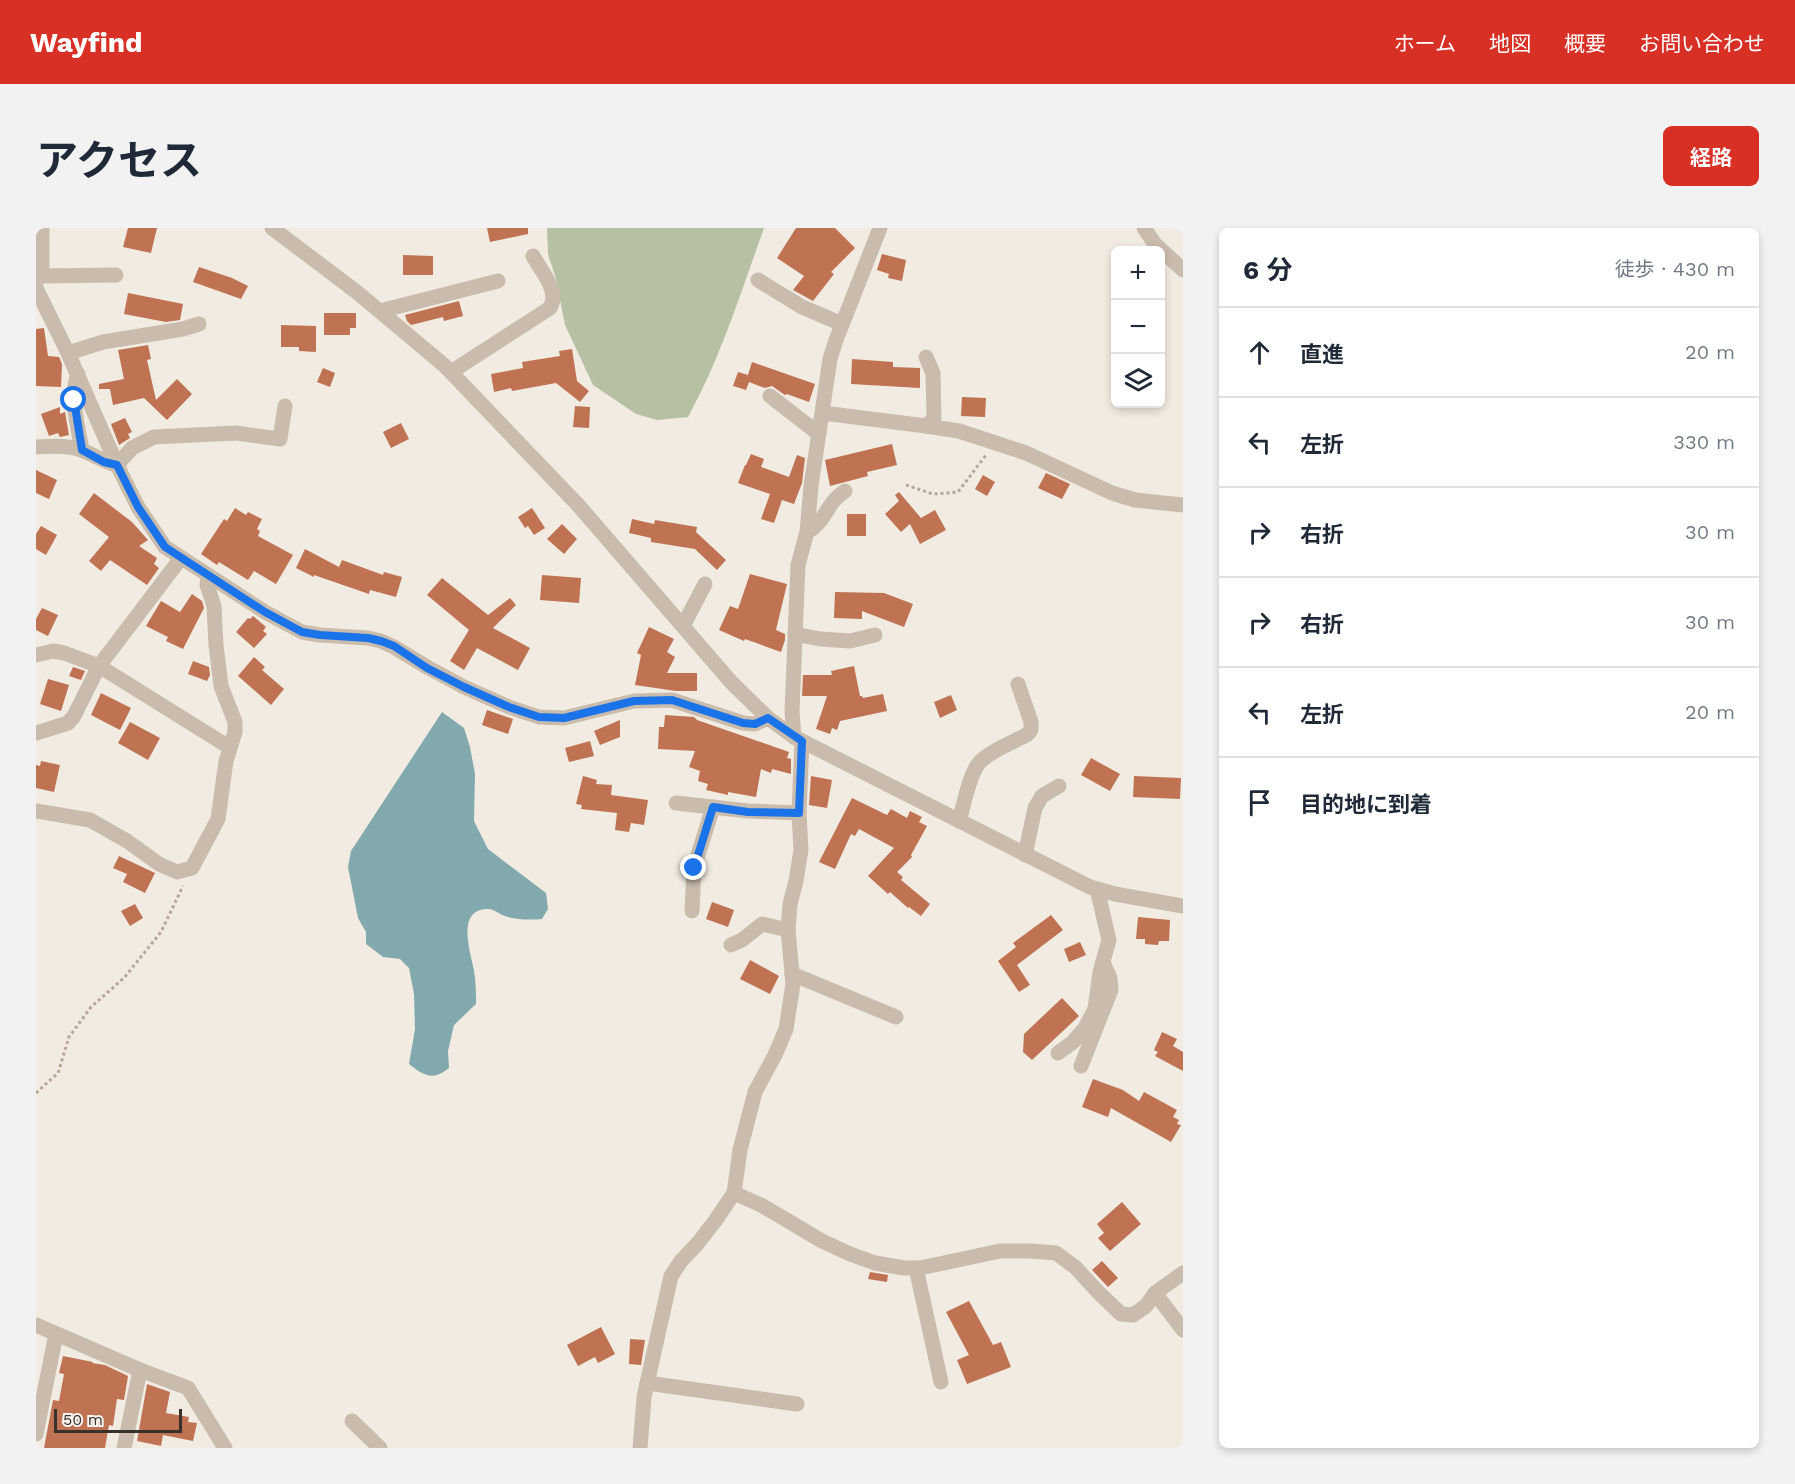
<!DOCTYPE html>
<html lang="ja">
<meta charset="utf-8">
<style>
:root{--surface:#fff;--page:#f2f2f3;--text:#1f2937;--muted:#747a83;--line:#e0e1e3;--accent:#d93025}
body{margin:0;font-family:"Work Sans","Noto Sans JP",sans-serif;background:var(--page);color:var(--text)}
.controls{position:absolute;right:18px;top:18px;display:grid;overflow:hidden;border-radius:9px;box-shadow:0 3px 9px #0003}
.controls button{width:54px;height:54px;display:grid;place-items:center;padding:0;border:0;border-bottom:2px solid var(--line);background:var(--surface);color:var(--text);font:30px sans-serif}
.scale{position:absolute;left:18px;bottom:15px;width:128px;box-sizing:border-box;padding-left:6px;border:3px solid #39312c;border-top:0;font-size:16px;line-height:21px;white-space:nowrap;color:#39312c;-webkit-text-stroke:4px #faf5ee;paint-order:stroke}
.stop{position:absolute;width:18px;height:18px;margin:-14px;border:4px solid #1a73e8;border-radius:50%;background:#fff}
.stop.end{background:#1a73e8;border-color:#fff;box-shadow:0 2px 6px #0008}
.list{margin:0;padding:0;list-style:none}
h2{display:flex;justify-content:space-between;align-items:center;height:78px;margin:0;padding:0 24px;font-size:26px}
h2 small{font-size:20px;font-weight:400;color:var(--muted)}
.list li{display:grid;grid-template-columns:39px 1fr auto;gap:18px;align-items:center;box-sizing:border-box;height:90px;padding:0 24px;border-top:2px solid var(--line)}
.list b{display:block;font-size:22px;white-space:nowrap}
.list em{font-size:20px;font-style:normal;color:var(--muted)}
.icon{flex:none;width:33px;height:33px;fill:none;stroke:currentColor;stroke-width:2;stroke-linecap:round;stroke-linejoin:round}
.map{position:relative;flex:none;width:1147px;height:1220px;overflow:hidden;border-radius:9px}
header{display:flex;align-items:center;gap:36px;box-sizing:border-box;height:84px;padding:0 30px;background:var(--accent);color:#fff}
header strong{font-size:28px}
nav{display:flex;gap:33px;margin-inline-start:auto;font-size:21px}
.intro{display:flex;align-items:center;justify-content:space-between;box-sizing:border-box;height:144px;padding:0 36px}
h1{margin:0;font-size:42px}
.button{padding:15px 27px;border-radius:9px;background:var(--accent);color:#fff;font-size:21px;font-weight:700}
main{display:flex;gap:36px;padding:0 36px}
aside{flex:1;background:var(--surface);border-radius:9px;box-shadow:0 3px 9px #0003}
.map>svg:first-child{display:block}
.green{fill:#b5c1a2}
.water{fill:#82aaae}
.building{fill:#bf7353}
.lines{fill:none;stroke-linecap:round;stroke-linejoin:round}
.path{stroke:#b6a698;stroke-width:3;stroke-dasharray:3 3;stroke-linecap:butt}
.minor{stroke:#cabcad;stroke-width:15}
.route{stroke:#1a73e8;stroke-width:8}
</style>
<header>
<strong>Wayfind</strong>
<nav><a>ホーム</a><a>地図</a><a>概要</a><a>お問い合わせ</a></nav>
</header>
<div class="intro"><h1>アクセス</h1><a class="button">経路</a></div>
<main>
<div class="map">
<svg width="1147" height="1220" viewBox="0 0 1147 1220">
<rect width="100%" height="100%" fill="#f2ebe1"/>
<path class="green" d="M 511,0 L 728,0 C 705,64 685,129 652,189 L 621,192 L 600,186 L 557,157 L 529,97 L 520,51 L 512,26 Z"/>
<path class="water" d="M 406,484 L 428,500 L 434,519 L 439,546 L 438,593 L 452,621 L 510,665 L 512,681 L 506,691 C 494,692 481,692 469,688 C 463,686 458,681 452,681 C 419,681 435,725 438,743 C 440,754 440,765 440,776 L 418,797 L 412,823 L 413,840 C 397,853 388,848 373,836 L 379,801 L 378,766 L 373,740 L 364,731 L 347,729 L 330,716 L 330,704 L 322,690 L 312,639 L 315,623 Z"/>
<g class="building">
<path d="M 92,0 L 121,0 L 115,25 L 87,19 Z"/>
<path d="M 451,0 L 492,0 L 492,6 L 454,14 Z"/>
<path d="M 760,0 L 799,0 L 819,20 L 795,44 L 798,46 L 777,73 L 757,62 L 768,48 L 741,30 Z"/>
<path d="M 846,26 L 870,32 L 866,53 L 852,50 L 853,46 L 841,42 Z"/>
<path d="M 367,27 L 397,28 L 397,47 L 367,47 Z"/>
<path d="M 163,39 L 196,50 L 212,58 L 205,71 L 157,54 Z"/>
<path d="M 92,65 L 147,76 L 144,92 L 130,94 L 88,86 Z"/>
<path d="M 423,73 L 427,88 L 408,93 L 407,89 L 375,97 L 371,93 L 369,87 Z"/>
<path d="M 288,85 L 320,85 L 320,100 L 314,100 L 314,107 L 288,107 Z"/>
<path d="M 245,97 L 280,98 L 280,124 L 263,123 L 263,119 L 245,119 Z"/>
<path d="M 8,100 L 12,128 L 23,129 L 26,136 L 25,159 L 0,158 L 0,101 Z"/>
<path d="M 112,117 L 115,131 L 111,132 L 120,172 L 141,151 L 156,166 L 131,192 L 108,170 L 77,177 L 74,161 L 63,161 L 63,156 L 88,151 L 82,122 Z"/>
<path d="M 536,121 L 541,153 L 553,163 L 544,174 L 520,155 L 476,163 L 475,160 L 458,164 L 455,146 L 487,140 L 486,134 L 524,128 L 523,123 Z"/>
<path d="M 816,131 L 857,134 L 857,139 L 884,140 L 884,160 L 815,156 Z"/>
<path d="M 716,134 L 779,156 L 773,174 L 751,166 L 749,167 L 736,158 L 729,160 L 713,154 L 710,162 L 697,158 L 702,144 L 712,147 Z"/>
<path d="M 287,140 L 299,145 L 294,159 L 281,154 Z"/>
<path d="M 926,169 L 950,170 L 949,189 L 925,188 Z"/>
<path d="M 539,178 L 554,179 L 553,200 L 537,199 Z"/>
<path d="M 24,179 L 24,186 L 29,184 L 33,207 L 24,209 L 22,205 L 13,208 L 5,186 Z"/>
<path d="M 89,190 L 96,204 L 92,206 L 94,210 L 83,217 L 75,196 Z"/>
<path d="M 365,195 L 373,211 L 355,220 L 347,204 Z"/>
<path d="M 856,216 L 861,237 L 831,244 L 832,248 L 794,258 L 789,232 Z"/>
<path d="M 715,226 L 728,231 L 725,239 L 753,249 L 761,227 L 769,230 L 766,255 L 758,276 L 746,272 L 738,295 L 725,291 L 734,266 L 702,255 L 709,237 L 710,237 Z"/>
<path d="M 0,242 L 21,252 L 13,271 L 0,265 Z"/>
<path d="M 1010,245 L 1034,256 L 1026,271 L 1002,260 Z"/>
<path d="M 947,247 L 959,254 L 951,268 L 939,261 Z"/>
<path d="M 863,264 L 885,290 L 899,282 L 910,302 L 884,316 L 874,296 L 865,304 L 849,286 L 863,273 L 859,267 Z"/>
<path d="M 58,265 L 96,294 L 112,312 L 103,318 L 121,330 L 118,336 L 123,340 L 111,357 L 74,332 L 65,343 L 53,333 L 73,309 L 43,286 Z"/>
<path d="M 199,280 L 210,287 L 212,284 L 226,291 L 221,301 L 224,303 L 222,308 L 257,327 L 240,356 L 218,343 L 212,352 L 183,334 L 181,337 L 165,326 L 188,291 L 191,293 Z"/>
<path d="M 496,280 L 509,300 L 498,307 L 492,298 L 489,300 L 482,289 Z"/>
<rect x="811" y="286" width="19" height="22"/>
<path d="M 596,291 L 618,296 L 619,292 L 661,299 L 660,304 L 690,332 L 681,342 L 659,321 L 615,314 L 615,310 L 593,305 Z"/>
<path d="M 526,296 L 541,311 L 528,326 L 511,311 Z"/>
<path d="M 5,298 L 21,307 L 10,327 L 0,321 L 0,306 Z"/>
<path d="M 269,321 L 303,339 L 306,332 L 347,347 L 348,344 L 366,349 L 360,369 L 334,362 L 333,366 L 278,347 L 278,349 L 260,340 Z"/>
<path d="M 714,346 L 751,356 L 740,402 L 749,406 L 749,412 L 745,424 L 709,411 L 708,413 L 683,402 L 694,378 L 702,381 Z"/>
<path d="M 506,347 L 545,350 L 543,375 L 504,372 Z"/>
<path d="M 406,350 L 452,387 L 474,370 L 480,377 L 457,400 L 494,420 L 482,442 L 441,420 L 428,442 L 414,433 L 433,402 L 391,367 Z"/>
<path d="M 799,364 L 848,365 L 877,376 L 868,399 L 826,383 L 826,391 L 798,390 Z"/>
<path d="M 156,366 L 166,373 L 168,380 L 147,421 L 130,413 L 132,409 L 110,398 L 125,373 L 144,384 Z"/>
<path d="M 6,380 L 22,387 L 12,408 L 0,402 L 0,391 Z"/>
<path d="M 217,388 L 230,399 L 227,403 L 231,406 L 218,420 L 200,404 L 212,390 L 214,391 Z"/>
<path d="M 613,399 L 638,411 L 631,424 L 639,429 L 631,445 L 661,445 L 661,463 L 640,463 L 599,457 L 605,427 L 601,425 Z"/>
<path d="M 218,429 L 229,439 L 226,442 L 248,461 L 235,477 L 202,448 Z"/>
<path d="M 157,433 L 173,439 L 174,447 L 171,453 L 152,446 Z"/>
<path d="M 818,438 L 824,468 L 826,468 L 827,470 L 847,466 L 851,483 L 804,493 L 801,502 L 796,500 L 794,506 L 780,501 L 791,468 L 766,468 L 767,447 L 796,447 L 795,443 Z"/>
<path d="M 37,439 L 49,443 L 45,452 L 33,448 Z"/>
<path d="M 12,451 L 33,457 L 25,483 L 4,476 Z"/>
<path d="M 65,465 L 95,480 L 84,502 L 55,487 Z"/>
<path d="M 915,467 L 921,482 L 904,490 L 898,474 Z"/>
<path d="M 451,482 L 477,491 L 472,506 L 446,497 Z"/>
<path d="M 629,487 L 658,489 L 661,492 L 753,524 L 751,530 L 755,531 L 755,546 L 736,541 L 735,545 L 725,541 L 720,569 L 692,564 L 692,567 L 670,562 L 672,556 L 662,553 L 664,543 L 653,539 L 659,523 L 622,521 L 623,499 L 628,499 Z"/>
<path d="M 584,492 L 584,509 L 564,517 L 558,503 Z"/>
<path d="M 94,494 L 124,510 L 112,532 L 82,515 Z"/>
<path d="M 554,513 L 558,528 L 533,534 L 529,520 Z"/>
<path d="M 1055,530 L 1084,546 L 1074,563 L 1045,547 Z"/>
<path d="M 5,533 L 24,537 L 18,564 L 0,560 L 0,537 L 4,538 Z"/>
<path d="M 547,548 L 561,552 L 560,556 L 576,557 L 575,567 L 612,572 L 608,597 L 595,595 L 593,604 L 579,602 L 581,585 L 545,581 L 546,577 L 540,576 Z"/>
<path d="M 775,548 L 796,552 L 791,580 L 773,577 Z"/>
<path d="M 1098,548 L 1145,550 L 1144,571 L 1097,569 Z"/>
<path d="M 816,570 L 851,587 L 855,581 L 871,590 L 874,583 L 886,589 L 883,594 L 891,598 L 875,627 L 876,629 L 861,644 L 867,649 L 865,652 L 894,676 L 885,688 L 873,679 L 872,680 L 854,664 L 852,666 L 832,648 L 858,620 L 823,601 L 819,608 L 815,606 L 799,641 L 783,634 Z"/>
<path d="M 83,628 L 119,645 L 109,665 L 87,654 L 91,646 L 77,640 Z"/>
<path d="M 676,674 L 698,682 L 692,699 L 670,691 Z"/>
<path d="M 99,676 L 107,690 L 94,698 L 85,683 Z"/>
<path d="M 1015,687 L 1027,702 L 981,737 L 994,757 L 983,764 L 962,733 L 980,719 L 977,715 Z"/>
<path d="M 1102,689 L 1134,692 L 1133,713 L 1123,713 L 1122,717 L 1109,716 L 1109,711 L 1100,711 Z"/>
<path d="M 1044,714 L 1050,727 L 1033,734 L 1028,721 Z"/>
<path d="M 714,732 L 743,748 L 734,766 L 704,751 Z"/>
<path d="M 1026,770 L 1043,788 L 996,832 L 987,824 L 988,806 Z"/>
<path d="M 1126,804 L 1141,811 L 1137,818 L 1147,824 L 1147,843 L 1119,828 L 1122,824 L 1118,822 Z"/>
<path d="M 1057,851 L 1087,862 L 1103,873 L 1108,864 L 1141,882 L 1137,889 L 1143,892 L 1141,896 L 1145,897 L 1135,914 L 1075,880 L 1072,889 L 1046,879 Z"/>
<path d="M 1086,974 L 1105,996 L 1074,1023 L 1062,1010 L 1068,1005 L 1061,996 Z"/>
<path d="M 1066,1033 L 1082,1050 L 1072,1059 L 1056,1042 Z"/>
<path d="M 834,1044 L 852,1047 L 851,1054 L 832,1051 Z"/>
<path d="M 933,1073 L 957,1117 L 965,1114 L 975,1139 L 931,1156 L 921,1132 L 933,1127 L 910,1084 Z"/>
<path d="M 565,1099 L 579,1126 L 562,1135 L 559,1129 L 542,1138 L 531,1117 Z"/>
<path d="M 594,1111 L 609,1112 L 605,1137 L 593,1136 Z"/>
<path d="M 27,1128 L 57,1134 L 56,1135 L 69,1137 L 92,1148 L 88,1172 L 81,1171 L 77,1198 L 73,1197 L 69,1220 L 8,1220 L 17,1172 L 23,1173 L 28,1146 L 23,1145 Z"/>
<path d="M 111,1156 L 134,1164 L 130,1185 L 153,1189 L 152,1194 L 161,1195 L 157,1213 L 127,1207 L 125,1218 L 101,1213 Z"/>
</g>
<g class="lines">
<g class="path">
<path d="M 870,257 L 897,266 L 922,264 L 950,227"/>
<path d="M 0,865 L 22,845 L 33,809 L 55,779 L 88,750 L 125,704 L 147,658"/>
</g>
<g class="minor">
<path d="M 236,0 L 322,65 L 409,138 L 543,278 L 695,454 L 732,490 L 758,509 L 1054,659 L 1079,666 L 1147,678"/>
<path d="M 1108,0 L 1119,16 L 1147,42"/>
<path d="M 3,48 L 80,47"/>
<path d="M 722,52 L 766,79 L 806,96"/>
<path d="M 0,54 L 6,43 L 6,0"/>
<path d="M 0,60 L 32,125 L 81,237 L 102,279 L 129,319 L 229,384 L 266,404 L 284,407 L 332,410 L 345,413 L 358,419 L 391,439 L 428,459 L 473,479 L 503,489 L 528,490 L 598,473 L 636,472 L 707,495 L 719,496 L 732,490"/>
<path d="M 344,83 L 462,53"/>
<path d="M 32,125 L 67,114 L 147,101 L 163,96"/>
<path d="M 415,144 L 514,80 C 524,63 505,43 497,28"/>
<path d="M 42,146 C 33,170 42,198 46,222"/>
<path d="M 734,168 L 783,206"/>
<path d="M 787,185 L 890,198 L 898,191 L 897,145 L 890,129"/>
<path d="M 890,198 L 923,203 L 990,225 L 1076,265 L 1099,272 L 1147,277"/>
<path d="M 0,219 C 14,218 31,217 45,222 C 57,226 67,234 81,237 L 96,220 L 118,209 L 200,205 L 244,211 L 249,178"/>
<path d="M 771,304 C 791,293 789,276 809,263"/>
<path d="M 647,398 L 669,356"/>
<path d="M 759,406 L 784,411 L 814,413 L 839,407"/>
<path d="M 0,427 L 17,423 L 28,425 L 63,438 L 193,519"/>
<path d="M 0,505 L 32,495 L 38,488 L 63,438 L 145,330"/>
<path d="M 758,509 L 756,483 L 762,337 L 771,304 L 775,258 L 794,131 L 800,112 L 844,0"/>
<path d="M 640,575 L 712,583 L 763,585"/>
<path d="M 0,583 L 54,592 L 91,613 L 123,636 L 141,644 L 156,640 L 182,591 L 190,533 L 199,504 L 199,494 L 185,458 L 180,417 L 178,378 L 171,357 L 172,348"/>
<path d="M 923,593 C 928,577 933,547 943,535 C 953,523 978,514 992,506 L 995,502 L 995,494 L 982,456"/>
<path d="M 989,627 L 999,580 L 1006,568 L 1023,558"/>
<path d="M 656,683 L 658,640 L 677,579"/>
<path d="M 695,717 L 706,712 L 726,696 L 752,702"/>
<path d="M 756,746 L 860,789"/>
<path d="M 1022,825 L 1037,814 L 1049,800 L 1059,781 L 1064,744 L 1073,712 L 1061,661"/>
<path d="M 1045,838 L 1075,762 L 1074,750 L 1067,734"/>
<path d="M 698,965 L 725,977 L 786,1013 L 814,1026 L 839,1035 L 868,1040 L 884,1040 L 964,1023 L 995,1023 L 1020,1025 L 1039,1039 L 1062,1064 L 1085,1086 L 1097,1087 L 1110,1078 L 1119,1065 L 1147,1102"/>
<path d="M 880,1040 L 905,1154"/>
<path d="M 1119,1065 L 1147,1045"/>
<path d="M 0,1097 L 104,1142 L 152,1160 L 189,1220"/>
<path d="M 611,1155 L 761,1176"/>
<path d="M 316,1193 L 344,1220"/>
<path d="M 0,1206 L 20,1106"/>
<path d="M 88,1220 L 104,1142"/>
<path d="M 604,1220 L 608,1169 L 635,1048 L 645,1033 L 662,1015 L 679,993 L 698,965 L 704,922 L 719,864 L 739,827 L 750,801 L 757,756 L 752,702 L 754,676 L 760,653 L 765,622 L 763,585 L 766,513"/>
</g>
</g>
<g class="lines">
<path class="route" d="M 38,172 L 46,222 L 68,234 L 81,237 L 102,279 L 129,319 L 229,384 L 266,404 L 284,407 L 332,410 L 345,413 L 358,418 L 391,440 L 428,459 L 473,479 L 503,489 L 528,490 L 598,473 L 636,472 L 707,495 L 719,496 L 732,490 L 766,513 L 763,585 L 712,584 L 677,579 L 658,640"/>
</g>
</svg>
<div class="controls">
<button>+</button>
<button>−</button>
<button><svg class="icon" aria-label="layers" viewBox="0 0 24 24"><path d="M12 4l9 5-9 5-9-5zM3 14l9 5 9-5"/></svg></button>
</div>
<div class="scale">50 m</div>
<div class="stop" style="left:38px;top:172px"></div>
<div class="stop end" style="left:658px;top:640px"></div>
</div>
<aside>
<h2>6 分<small>徒歩 · 430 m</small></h2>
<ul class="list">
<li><svg class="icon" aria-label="ahead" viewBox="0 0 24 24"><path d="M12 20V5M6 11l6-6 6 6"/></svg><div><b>直進</b></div><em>20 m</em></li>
<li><svg class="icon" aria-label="left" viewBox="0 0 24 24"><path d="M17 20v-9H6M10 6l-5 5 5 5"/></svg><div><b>左折</b></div><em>330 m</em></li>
<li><svg class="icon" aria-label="right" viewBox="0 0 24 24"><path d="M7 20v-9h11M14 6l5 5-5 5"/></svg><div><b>右折</b></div><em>30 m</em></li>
<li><svg class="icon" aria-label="right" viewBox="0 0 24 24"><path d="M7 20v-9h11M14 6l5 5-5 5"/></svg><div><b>右折</b></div><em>30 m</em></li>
<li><svg class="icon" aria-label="left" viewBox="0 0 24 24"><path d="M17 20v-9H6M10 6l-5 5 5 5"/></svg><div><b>左折</b></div><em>20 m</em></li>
<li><svg class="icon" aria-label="arrive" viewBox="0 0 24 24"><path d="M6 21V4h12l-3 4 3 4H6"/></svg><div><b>目的地に到着</b></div></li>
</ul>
</aside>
</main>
